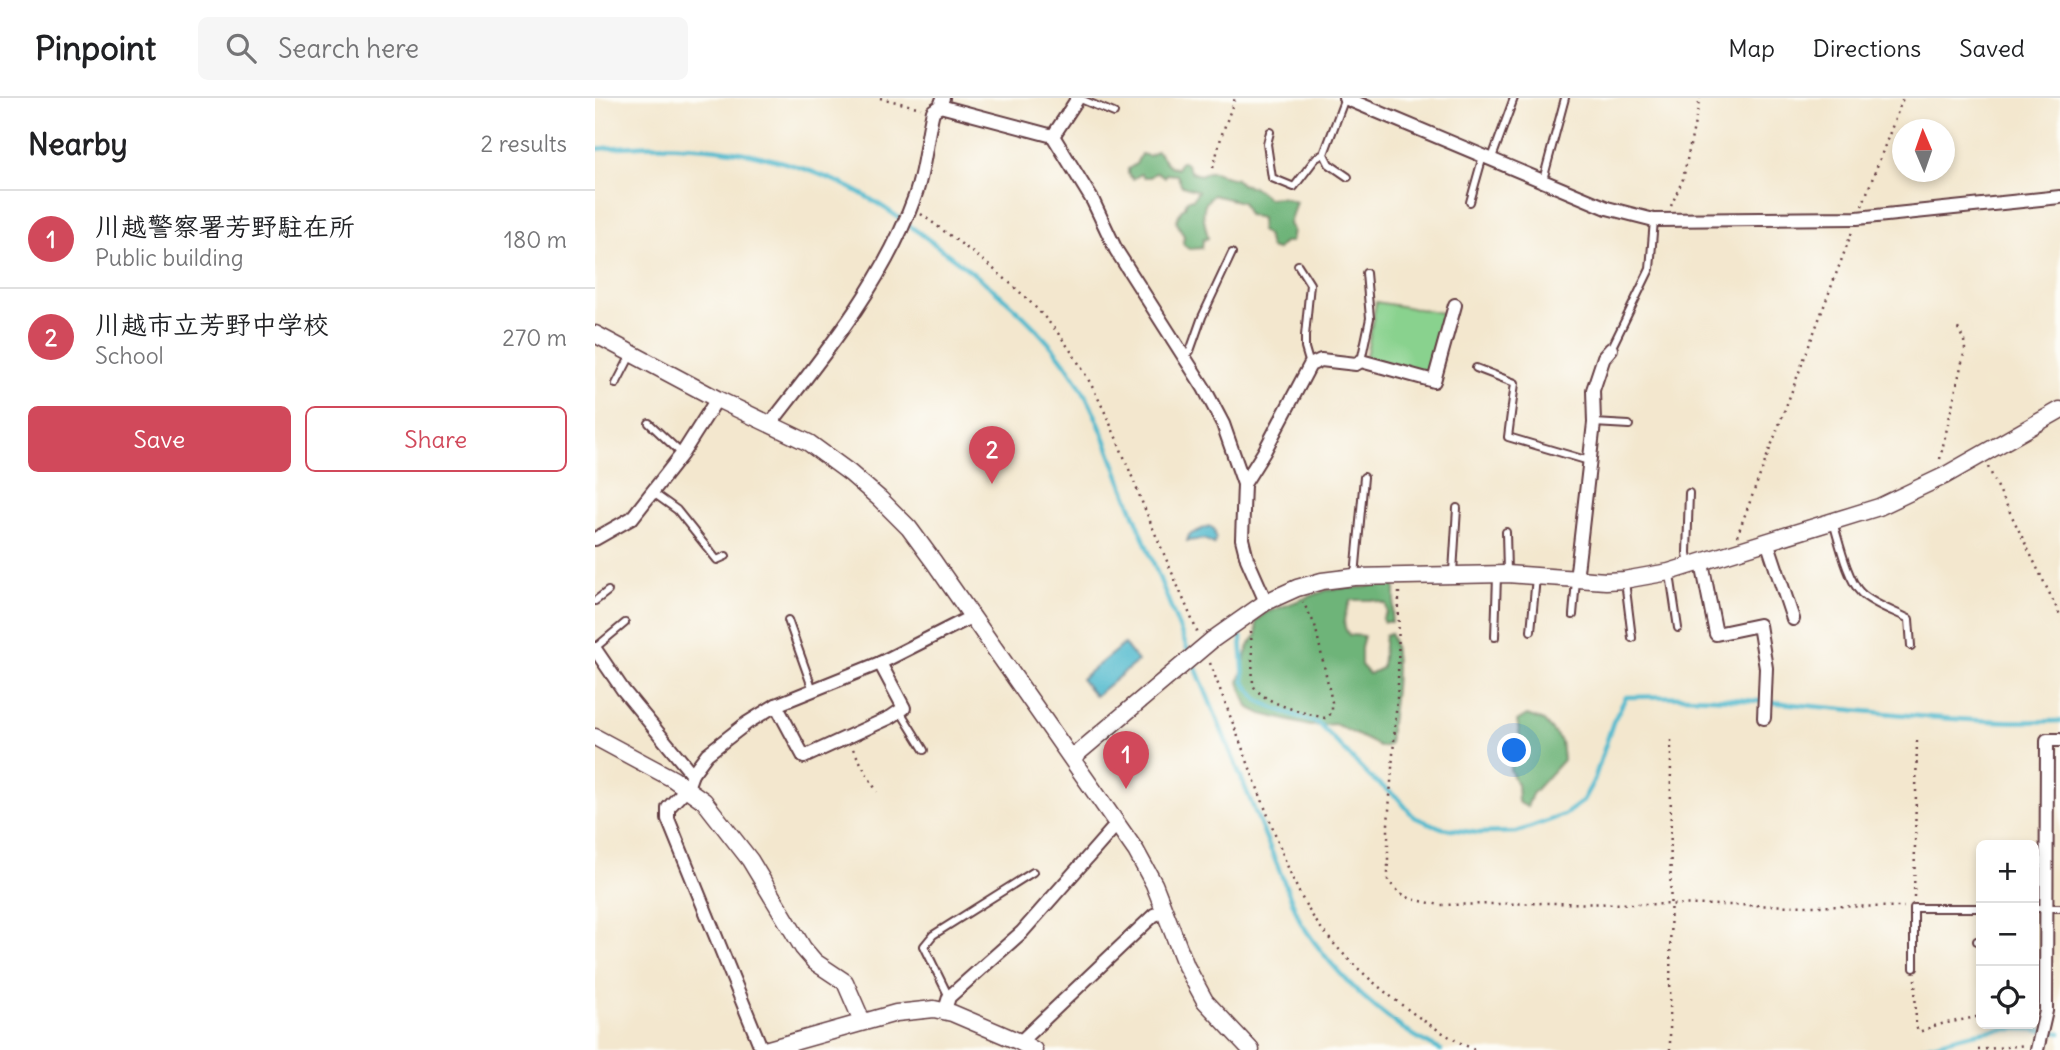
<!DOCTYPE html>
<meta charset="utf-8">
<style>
:root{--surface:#fff;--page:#f6f6f6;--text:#202124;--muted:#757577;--line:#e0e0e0;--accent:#d1495b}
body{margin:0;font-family:Delius,"Klee One",sans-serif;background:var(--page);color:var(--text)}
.controls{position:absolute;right:21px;bottom:21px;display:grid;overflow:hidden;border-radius:10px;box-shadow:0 4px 10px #0003}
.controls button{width:63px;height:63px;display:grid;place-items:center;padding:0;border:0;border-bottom:2px solid var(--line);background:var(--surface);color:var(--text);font:35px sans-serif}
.compass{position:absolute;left:1297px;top:21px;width:63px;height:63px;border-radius:50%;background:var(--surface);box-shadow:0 4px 10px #0003;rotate:358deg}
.you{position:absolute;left:920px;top:653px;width:24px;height:24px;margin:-18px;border:5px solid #fff;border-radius:50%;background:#1a73e8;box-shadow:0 0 0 10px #1a73e833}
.badge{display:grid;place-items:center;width:46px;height:46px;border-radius:50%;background:var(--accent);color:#fff;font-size:23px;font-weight:700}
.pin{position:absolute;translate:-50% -58px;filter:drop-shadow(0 2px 4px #0008)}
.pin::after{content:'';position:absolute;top:37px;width:24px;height:21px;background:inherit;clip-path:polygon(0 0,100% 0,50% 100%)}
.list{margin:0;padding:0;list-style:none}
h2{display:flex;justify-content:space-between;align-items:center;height:91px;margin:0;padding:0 28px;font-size:30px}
h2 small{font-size:23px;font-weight:400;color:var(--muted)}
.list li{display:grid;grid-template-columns:46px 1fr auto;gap:21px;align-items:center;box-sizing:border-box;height:98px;padding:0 28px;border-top:2px solid var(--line)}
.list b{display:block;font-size:26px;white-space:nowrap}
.list p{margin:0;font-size:23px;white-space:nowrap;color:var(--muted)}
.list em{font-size:23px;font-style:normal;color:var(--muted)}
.actions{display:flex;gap:14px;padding:21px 28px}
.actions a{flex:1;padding:16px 0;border:2px solid var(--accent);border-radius:10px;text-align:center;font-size:24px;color:var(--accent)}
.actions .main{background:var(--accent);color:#fff}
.icon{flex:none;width:38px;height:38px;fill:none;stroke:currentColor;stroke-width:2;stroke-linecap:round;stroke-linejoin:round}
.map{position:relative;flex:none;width:1465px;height:952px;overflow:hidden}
header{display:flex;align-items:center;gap:42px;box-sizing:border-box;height:98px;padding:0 35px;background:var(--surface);border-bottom:2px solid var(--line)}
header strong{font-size:33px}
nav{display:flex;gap:38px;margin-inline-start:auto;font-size:24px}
.search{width:490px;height:63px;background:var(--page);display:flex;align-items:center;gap:18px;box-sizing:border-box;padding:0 24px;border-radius:10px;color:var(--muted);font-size:26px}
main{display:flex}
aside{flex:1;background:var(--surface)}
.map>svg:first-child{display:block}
.green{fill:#89d28e;stroke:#6a785c;stroke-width:2}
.forest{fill:#6eb479;stroke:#5c6a52;stroke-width:2}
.water{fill:#51bace;stroke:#4e6c7c;stroke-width:2}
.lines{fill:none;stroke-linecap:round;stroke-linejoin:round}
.stream{stroke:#51bace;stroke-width:4.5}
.lane-casing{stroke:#633d43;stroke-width:10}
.street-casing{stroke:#633d43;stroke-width:16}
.secondary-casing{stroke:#633d43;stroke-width:19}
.path{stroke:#633d43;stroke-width:2.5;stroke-dasharray:2 5;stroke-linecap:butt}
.lane{stroke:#fff;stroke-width:6}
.street{stroke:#fff;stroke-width:12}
.secondary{stroke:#fff;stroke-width:16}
</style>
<header>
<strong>Pinpoint</strong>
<div class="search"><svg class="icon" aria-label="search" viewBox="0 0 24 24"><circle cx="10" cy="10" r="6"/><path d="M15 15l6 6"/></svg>Search here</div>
<nav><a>Map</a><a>Directions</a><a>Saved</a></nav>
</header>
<main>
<aside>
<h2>Nearby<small>2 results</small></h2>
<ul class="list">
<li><span class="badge">1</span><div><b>川越警察署芳野駐在所</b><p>Public building</p></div><em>180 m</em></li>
<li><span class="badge">2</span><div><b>川越市立芳野中学校</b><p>School</p></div><em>270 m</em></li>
</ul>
<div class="actions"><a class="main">Save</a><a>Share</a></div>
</aside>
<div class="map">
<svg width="1465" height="952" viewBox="0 0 1465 952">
<rect width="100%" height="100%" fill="#fdfcf7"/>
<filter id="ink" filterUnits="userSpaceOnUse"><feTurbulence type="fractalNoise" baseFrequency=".0143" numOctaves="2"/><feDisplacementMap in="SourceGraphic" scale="14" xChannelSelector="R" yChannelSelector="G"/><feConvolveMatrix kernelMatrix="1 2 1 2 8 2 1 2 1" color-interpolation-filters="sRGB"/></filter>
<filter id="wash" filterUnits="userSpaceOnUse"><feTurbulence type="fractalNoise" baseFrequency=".00686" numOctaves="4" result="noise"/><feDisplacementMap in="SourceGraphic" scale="28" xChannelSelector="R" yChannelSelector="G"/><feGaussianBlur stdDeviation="1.57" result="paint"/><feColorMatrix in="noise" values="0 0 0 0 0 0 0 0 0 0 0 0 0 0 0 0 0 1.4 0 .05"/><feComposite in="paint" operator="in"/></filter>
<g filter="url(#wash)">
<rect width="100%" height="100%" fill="#f3e7ce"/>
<path class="green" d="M 781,204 L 854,216 L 837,277 L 771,259 Z"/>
<g class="forest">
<path d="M 562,53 C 570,60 568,66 582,71 L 585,64 C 594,63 592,70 596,74 L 605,77 C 623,68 623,80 640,80 L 646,86 L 659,89 L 673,100 L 686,99 L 701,104 L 694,126 L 698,132 L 696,144 L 689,144 L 682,152 L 675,150 L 672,137 L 666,133 L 666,120 L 653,117 L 647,104 L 618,97 C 602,110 610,123 613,140 L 608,142 L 607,150 L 594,151 L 588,146 L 589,138 L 581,123 L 587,111 L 590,109 L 592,102 L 598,101 L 603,93 L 587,88 L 582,77 L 571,76 L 570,79 L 562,74 L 555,79 L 549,79 L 546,76 L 538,81 L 533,76 L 533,71 L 541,66 L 546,56 L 554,58 Z"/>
<path d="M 800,483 L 800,502 L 796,524 L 789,524 L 787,521 L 792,514 L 791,506 L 778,502 L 756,502 C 750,515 745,525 754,537 L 769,538 L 766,549 L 766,567 L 774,576 L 787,570 L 790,537 L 795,535 C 808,564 796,614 794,647 L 786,649 L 740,626 L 715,628 L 667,616 L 653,609 L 644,584 C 651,565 647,553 662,537 L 661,524 L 670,515 L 735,491 L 772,489 L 783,484 Z"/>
<path d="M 932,617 L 949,623 L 966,643 L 968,662 L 937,696 L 932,709 L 923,704 L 922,686 L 915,672 L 916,657 L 926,644 L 922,623 Z"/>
</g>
<g class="water">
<path d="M 614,428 L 619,431 L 621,440 L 619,446 L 609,441 L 592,443 L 594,437 Z"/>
<path d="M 529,546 L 543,563 L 500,598 L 486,581 Z"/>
</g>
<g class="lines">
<g class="stream">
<path d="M 0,51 C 85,42 164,49 243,84 C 286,103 324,135 362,163 C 410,198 460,242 489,295 C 506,324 515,357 528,388 C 550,444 572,499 594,555"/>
<path d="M 646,539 L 649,584 L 663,602 L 679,610 L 724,626 L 776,680 L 802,699 L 819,719 L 847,730 L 883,735 L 922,734 L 969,717 L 987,704 L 999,682 L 1018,624 L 1031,599 C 1176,594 1320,628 1465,623"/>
<path d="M 598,563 L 706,825 C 740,877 790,926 846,952"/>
<path d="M 1318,952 C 1375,935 1405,925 1465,935"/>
</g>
</g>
</g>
<g filter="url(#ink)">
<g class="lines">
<g class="lane-casing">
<g id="lane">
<path d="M 483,0 L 519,15"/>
<path d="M 750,0 L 729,56 L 734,66 L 753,79"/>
<path d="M 675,34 L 672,46 L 677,80 L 699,89 L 721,60 L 729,56"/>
<path d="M 897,60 L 919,0"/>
<path d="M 948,82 L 970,0"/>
<path d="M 875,104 L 888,58"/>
<path d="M 703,167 L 715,186 L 710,238 L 710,250 L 715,267"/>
<path d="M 1016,251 L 1055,171 L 1059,122"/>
<path d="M 589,259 L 595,253 L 607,219 L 637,155"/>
<path d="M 766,263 L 775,220 L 771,175"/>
<path d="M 881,270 L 920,285 L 913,339 L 994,363"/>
<path d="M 21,286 L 36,257"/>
<path d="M 54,325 L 87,356"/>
<path d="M 999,325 L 1034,327"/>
<path d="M 57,394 L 82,412 L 122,462 L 131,458"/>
<path d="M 1094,395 L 1092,455 L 1094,466"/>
<path d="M 1238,424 C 1244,443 1252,481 1266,495 C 1279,507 1299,513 1314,521 L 1316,548"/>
<path d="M 911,434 L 912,474"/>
<path d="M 858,474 L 862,410"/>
<path d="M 1075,476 L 1083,530"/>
<path d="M 760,478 L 769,379"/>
<path d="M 1030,483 L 1037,540"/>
<path d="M 0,503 L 13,493"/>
<path d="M 978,517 L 981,482"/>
<path d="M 193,522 L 218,592"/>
<path d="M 936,533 L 941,479"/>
<path d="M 900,539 L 902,478"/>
<path d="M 0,550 L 30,525"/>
<path d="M 305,613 L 329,652"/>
<path d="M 1439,810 L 1465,810"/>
<path d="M 1382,843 L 1386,843"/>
<path d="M 1319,870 L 1319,810 L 1386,810"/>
<path d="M 354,899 L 329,848 L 338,837 L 438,774"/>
</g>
</g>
<g class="street-casing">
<g id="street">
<path d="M 750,0 L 1012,110 L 1059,122 L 1262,120 L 1465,99"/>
<path d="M 345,8 L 458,38 L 498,103 L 521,152 L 609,290 L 628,326 L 649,386 L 647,441 L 652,461 L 671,504"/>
<path d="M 458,38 L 483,0"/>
<path d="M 176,325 C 231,255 290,182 320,98 C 330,71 331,41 338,13 L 345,8 L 348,0"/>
<path d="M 649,386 L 669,354 L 715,267 L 726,262 L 761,266 L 766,263 L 839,283 L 860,207"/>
<path d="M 0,441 L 37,420 L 87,356 L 122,301"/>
<path d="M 1172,443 L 1198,521"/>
<path d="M 1107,465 L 1121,536 L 1164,527 L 1171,570 L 1169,620"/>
<path d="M 981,482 L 999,325 L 998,292 L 1009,259 L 1016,251"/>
<path d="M 0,551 L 28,592 L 97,676"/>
<path d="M 181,607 L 209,659 L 296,619 L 309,610 L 285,565"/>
<path d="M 350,912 L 354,899 L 427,834 L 522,726"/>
<path d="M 425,944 L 559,817 L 570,813"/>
<path d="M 167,952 L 73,721 L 73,710 L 92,690 L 97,676 L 112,656 L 152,625 L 181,607 L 285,565 L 378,518"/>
<path d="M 1442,952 L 1451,913 L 1452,642 L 1465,642"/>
</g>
</g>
<g class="secondary-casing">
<g id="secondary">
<path d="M 0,236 L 122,301 L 214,345 L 255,375 L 285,401 L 314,430 L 339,464 L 541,753 L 559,786 L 591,868 L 610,903 L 656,952"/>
<path d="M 0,639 L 78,681 L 109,703 L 155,762 L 208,850 L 220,864 L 250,884 L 267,923"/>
<path d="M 477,660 L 617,542 L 671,504 L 702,490 L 727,483 L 759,479 L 912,476 L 1011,483 L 1029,482 L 1074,474 L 1284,409 L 1349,378 L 1465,312"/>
<path d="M 170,952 L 301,915 L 339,911 L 357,915 L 425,944 L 439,952"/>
</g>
</g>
<g class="path">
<path d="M 285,0 L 326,10"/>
<path d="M 618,70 L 627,36 L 640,0"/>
<path d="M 1076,108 L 1088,81 L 1105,0"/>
<path d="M 1267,108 L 1308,0"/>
<path d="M 326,116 C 374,152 424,186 462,234 C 502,285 523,344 547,404 C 565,448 585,492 603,536"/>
<path d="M 1345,361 L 1370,251 L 1369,243 L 1361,226"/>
<path d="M 1393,369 L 1465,517"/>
<path d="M 1142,438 L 1257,134"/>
<path d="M 804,494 L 803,586 L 793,726 L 793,783 L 804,794 L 816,801 L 845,807 L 953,805 L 1309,809"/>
<path d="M 656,533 L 658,587 C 668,606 710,615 730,620 L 737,615 L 737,604 L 720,527 L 708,504"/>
<path d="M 615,565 C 634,615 653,665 672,715 C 687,752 699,793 723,826 C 756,872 829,929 880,952"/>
<path d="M 258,651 L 282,694"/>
<path d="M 1319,799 L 1322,642"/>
<path d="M 1320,881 L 1321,929 L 1324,934 L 1342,927 L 1386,918"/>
<path d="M 1075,952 L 1076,641"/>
<path d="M 1383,952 L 1431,947"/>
</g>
<use href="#lane" class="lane"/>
<use href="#street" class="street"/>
<use href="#secondary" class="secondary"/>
</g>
</g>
</svg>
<div class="controls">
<button>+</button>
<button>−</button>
<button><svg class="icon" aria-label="locate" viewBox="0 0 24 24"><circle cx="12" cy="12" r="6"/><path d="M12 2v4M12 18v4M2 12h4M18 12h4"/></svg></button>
</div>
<svg class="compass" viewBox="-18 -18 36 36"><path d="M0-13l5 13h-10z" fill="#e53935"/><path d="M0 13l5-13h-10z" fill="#757577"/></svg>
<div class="you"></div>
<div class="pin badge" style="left:531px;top:691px">1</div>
<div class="pin badge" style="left:397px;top:386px">2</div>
</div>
</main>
